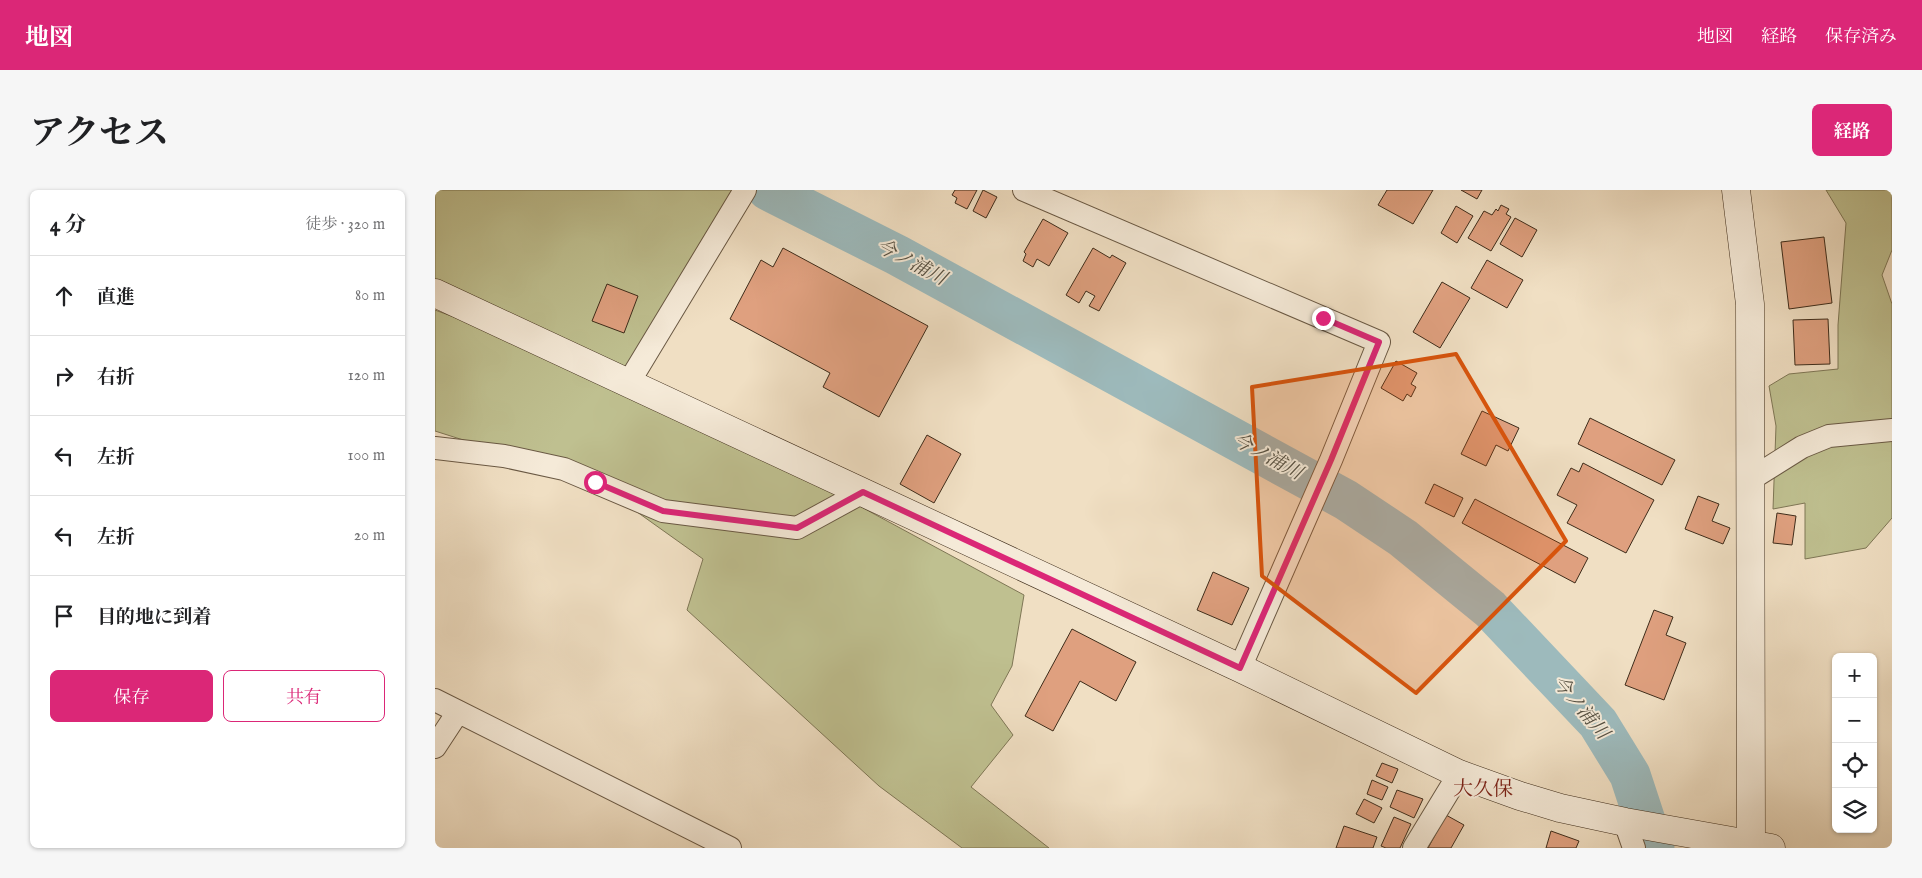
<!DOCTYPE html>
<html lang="ja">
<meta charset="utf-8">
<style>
:root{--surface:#fff;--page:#f6f6f6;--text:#202124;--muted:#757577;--line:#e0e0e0;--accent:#db2777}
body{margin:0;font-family:"IM FELL English","Noto Serif JP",serif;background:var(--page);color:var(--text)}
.controls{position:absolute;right:15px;bottom:15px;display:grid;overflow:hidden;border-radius:8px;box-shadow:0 1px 4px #0004}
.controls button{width:45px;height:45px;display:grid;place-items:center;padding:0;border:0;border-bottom:1px solid var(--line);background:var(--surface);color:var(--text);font:25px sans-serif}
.stop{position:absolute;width:15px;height:15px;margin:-11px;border:4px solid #db2777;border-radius:50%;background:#fff}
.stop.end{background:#db2777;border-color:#fff;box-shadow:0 1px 5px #0008}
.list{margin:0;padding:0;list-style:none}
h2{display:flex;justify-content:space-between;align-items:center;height:65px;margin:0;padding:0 20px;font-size:21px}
h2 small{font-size:16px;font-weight:400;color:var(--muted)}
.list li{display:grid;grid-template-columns:32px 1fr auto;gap:15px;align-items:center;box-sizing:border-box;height:80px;padding:0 20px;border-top:1px solid var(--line)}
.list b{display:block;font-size:19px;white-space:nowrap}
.list em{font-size:16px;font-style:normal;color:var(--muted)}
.actions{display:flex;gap:10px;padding:15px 20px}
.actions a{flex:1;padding:11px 0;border:1px solid var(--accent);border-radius:8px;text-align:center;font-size:18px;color:var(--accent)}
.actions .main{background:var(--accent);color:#fff}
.icon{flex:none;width:28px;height:28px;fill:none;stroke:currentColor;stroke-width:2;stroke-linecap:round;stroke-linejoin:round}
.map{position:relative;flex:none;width:1457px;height:658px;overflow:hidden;border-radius:8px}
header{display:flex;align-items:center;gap:30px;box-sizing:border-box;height:70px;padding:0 25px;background:var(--accent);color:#fff}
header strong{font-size:24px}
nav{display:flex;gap:28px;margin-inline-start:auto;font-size:18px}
.intro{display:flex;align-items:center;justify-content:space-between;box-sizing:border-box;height:120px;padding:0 30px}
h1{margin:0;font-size:35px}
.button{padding:12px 22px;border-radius:8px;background:var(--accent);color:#fff;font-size:18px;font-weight:700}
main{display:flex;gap:30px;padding:0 30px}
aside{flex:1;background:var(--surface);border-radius:8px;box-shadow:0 1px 4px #0004}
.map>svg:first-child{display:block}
.green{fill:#bfc090;stroke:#7e7655}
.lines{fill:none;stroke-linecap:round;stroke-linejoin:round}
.river{stroke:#9dbabc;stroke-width:41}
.building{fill:#dfa07f;stroke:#3e2c1a}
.street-casing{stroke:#6a5944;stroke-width:24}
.secondary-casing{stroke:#3e2c1a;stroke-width:29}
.street{stroke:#f5ead8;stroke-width:22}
.secondary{stroke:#f5ead8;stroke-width:28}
.route{stroke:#db2777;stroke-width:6}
.marked{fill:#d7540d;fill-opacity:0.2;stroke:#d7540d;stroke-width:4;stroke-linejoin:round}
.labels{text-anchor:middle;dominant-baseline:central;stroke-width:4;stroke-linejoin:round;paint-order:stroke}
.water-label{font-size:19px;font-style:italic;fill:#565042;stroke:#f5ead8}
.quarter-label{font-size:20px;fill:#7a1f14;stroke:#f5ead8}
</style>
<header>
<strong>地図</strong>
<nav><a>地図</a><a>経路</a><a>保存済み</a></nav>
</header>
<div class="intro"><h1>アクセス</h1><a class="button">経路</a></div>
<main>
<aside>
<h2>4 分<small>徒歩 · 320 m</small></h2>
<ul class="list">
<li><svg class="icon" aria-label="ahead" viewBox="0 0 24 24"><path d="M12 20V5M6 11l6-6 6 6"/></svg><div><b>直進</b></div><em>80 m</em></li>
<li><svg class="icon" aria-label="right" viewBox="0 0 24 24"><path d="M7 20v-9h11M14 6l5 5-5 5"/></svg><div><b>右折</b></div><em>120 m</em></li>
<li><svg class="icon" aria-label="left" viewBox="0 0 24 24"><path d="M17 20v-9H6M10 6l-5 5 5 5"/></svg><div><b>左折</b></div><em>100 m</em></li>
<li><svg class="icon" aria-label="left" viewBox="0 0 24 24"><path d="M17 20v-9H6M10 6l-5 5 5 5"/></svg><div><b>左折</b></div><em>20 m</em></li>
<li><svg class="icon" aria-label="arrive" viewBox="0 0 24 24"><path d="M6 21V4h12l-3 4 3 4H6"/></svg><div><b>目的地に到着</b></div></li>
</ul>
<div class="actions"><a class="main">保存</a><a>共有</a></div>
</aside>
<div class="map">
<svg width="1457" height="658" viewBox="0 0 1457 658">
<rect width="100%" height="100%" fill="#f0dfc3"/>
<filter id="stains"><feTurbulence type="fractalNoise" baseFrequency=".004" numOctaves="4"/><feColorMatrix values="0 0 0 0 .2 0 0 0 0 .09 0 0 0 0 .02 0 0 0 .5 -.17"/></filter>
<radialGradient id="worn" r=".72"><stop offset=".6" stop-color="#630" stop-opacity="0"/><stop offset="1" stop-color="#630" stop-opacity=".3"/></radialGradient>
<g class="green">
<path d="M 0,0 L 312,0 L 195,192 L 589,405 L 577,476 L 556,515 L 578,545 L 536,597 L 614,658 L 527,658 L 444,596 L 252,420 L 268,369 L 160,292 L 0,241 L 0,120 L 188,190 L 0,94 Z"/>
<path d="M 1391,0 L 1457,0 L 1457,60 L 1447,85 L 1457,114 L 1457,328 L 1431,358 L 1370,369 L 1370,313 L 1338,319 L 1341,236 L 1334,196 L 1354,184 L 1403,179 L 1403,135 L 1411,33 Z"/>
</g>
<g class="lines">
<path class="river" d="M 333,0 L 462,65 L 911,310 L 968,348 L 1055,419 L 1163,533 L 1195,585 L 1219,658"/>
</g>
<g class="building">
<path d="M 520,0 L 542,0 L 532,19 L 520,13 L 522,8 L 517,5 Z"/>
<path d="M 548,0 L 562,7 L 551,28 L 538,21 Z"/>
<path d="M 952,0 L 998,0 L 978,34 L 943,15 Z"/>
<path d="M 1026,0 L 1047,0 L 1042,9 Z"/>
<path d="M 1066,15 L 1074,19 L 1071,24 L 1076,27 L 1056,61 L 1033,48 L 1049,21 L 1057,25 L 1061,19 L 1063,21 Z"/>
<path d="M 1021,16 L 1038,26 L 1022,53 L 1006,43 Z"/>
<path d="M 1080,28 L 1102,40 L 1087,67 L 1065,54 Z"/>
<path d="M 608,29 L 633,43 L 614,76 L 602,69 L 598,77 L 588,71 L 591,64 L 589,62 Z"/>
<path d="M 1389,47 L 1397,113 L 1354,119 L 1346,52 Z"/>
<path d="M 348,58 L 493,136 L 444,227 L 388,197 L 395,183 L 295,129 L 326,70 L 338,77 Z"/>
<path d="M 658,58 L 675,68 L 677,65 L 691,73 L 664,121 L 654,116 L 660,106 L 651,101 L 644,113 L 631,105 Z"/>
<path d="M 1052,70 L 1088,90 L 1072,118 L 1036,98 Z"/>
<path d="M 1007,92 L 1035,108 L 1005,158 L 978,142 Z"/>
<path d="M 172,94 L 203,106 L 189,143 L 157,131 Z"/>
<path d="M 1393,129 L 1395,174 L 1360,175 L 1358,130 Z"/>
<path d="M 961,171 L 982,183 L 976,194 L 981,197 L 976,207 L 972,204 L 968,211 L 946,198 Z"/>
<path d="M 1047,221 L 1084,238 L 1073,261 L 1061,255 L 1051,276 L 1026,264 Z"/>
<path d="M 1155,228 L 1240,270 L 1227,295 L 1143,254 Z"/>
<path d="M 492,245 L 526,264 L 499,313 L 465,294 Z"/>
<path d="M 1148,273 L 1219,310 L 1191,363 L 1132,333 L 1142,315 L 1122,305 L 1136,278 L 1144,282 Z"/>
<path d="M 999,294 L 1028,308 L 1019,327 L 990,313 Z"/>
<path d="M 1263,306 L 1284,314 L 1277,331 L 1295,338 L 1288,354 L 1250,339 Z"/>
<path d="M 1040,309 L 1153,368 L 1140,393 L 1027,333 Z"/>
<path d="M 1342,323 L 1361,326 L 1357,355 L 1338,353 Z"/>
<path d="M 778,382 L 814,398 L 797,435 L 762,420 Z"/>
<path d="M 1219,420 L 1238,427 L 1231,445 L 1251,453 L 1229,510 L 1190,495 Z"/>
<path d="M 637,439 L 701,472 L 681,511 L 645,491 L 618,541 L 590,526 Z"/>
<path d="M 947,573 L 963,579 L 957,593 L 941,586 Z"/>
<path d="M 937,590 L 953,597 L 947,610 L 932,604 Z"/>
<path d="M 962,600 L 988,609 L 979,628 L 955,617 Z"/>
<path d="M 929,609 L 947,618 L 939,633 L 921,624 Z"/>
<path d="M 1011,625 L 1029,635 L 1016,658 L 993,658 Z"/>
<path d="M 959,627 L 976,634 L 965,658 L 951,658 L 946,656 Z"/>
<path d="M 909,636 L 942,647 L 938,658 L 901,658 Z"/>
<path d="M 1116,641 L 1144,651 L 1141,658 L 1111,658 Z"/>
</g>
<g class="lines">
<g class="street-casing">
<g id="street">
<path d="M 589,0 L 944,152 L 896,270 L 805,478"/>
<path d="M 194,192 L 310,0"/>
<path d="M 0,258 L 69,266 L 129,279 L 228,321 L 362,338 L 428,302"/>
<path d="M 1316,289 L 1367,257 L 1394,246 L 1457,240"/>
<path d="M 0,510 L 295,658"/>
<path d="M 0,557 L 23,522"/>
<path d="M 1190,632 L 1199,658"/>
<path d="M 979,658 L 1024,584"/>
</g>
</g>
<g class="secondary-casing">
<g id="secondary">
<path d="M 1301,0 L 1315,114 L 1316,658"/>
<path d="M 0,103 L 805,478 L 1024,584 L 1085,606 L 1125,618 L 1190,632 L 1336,658"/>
</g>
</g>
<use href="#street" class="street"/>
<use href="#secondary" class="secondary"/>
</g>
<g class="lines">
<path class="route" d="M 160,292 L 228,321 L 362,338 L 428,302 L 805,478 L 896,270 L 944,152 L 888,128"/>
</g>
<path class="marked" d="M 1021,164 L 1131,351 L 981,503 L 827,386 L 817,197 Z"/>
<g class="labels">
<g class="water-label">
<text transform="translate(476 73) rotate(28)">今ノ浦川</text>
<text transform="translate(832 267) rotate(29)">今ノ浦川</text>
<text transform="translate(1145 518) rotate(50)">今ノ浦川</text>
</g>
<g class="quarter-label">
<text x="1048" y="599">大久保</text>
</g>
</g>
<rect width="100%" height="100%" filter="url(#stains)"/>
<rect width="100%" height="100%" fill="url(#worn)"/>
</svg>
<div class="controls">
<button>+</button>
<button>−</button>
<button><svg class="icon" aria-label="locate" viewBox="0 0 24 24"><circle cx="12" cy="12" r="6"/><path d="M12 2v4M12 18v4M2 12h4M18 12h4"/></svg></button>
<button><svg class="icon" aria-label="layers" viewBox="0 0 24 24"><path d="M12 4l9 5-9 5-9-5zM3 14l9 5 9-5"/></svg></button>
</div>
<div class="stop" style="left:160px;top:292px"></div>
<div class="stop end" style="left:888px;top:128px"></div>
</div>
</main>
